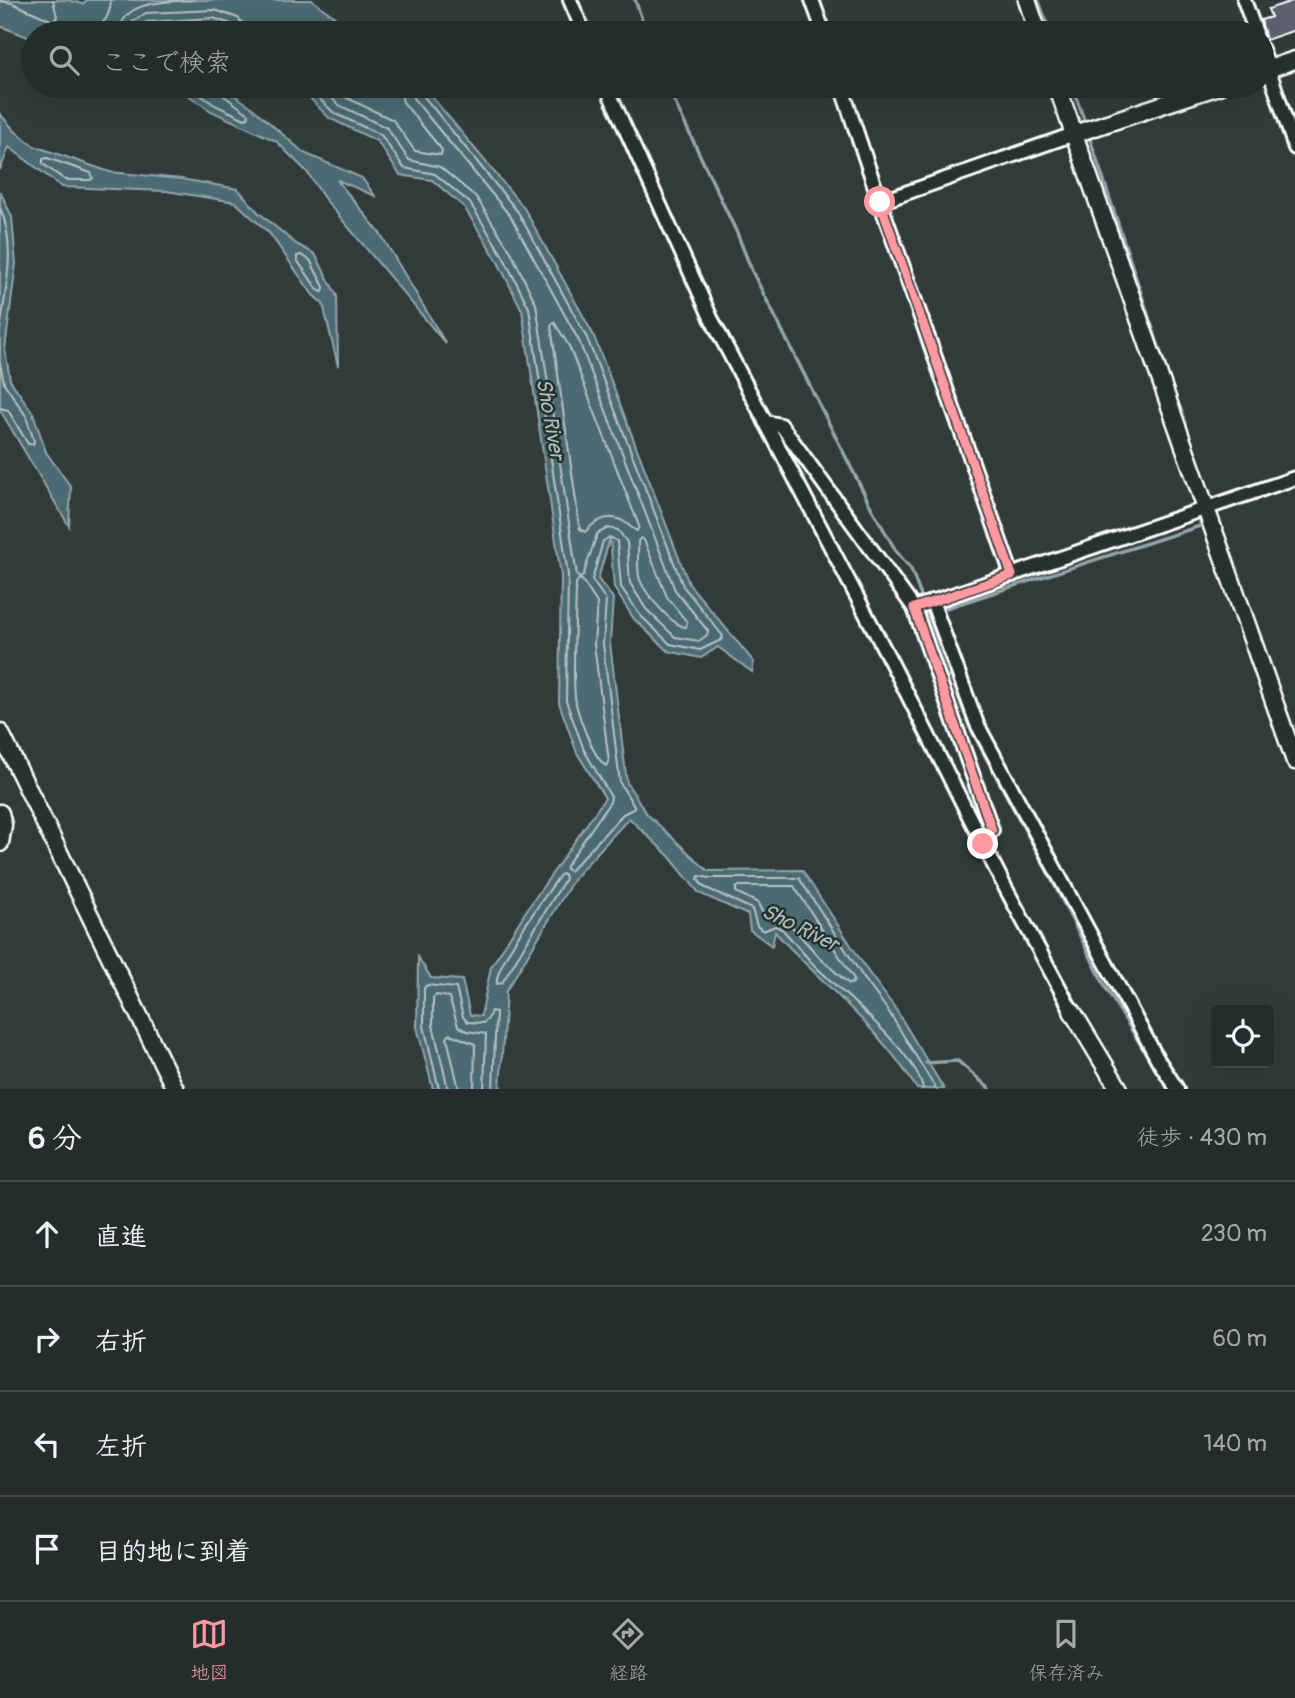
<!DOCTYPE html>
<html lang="ja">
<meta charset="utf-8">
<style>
:root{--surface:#252d2c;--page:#313938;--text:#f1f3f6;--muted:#a3a8a9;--line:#424948;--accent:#ff9aa2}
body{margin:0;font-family:Pangolin,"Klee One",sans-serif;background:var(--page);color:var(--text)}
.controls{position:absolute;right:21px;bottom:21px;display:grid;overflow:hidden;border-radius:7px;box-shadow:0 7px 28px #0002}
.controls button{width:63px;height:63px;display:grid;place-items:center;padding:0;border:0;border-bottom:2px solid var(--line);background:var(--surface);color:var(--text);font:35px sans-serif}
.stop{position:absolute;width:21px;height:21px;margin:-16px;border:5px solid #ff9aa2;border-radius:50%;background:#fff}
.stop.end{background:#ff9aa2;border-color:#fff;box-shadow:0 2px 7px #0008}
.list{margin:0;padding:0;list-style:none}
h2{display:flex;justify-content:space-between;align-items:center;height:91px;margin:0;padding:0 28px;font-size:30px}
h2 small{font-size:23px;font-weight:400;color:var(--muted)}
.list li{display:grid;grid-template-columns:46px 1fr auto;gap:21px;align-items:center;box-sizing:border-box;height:105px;padding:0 28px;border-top:2px solid var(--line)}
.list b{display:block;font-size:26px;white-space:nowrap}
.list em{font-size:23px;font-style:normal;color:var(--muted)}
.icon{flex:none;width:38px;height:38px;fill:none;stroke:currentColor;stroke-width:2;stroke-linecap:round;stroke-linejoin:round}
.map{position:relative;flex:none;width:1295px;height:1089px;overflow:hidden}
.search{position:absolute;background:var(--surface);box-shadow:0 7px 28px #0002;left:21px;right:21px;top:21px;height:77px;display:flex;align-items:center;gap:18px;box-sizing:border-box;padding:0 24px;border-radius:38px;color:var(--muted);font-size:26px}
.sheet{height:511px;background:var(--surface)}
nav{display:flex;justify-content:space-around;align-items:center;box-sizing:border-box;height:98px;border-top:2px solid var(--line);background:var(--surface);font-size:19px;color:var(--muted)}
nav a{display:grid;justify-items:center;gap:4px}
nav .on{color:var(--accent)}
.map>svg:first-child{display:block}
.water{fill:#4c6a73;stroke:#94a6ab;stroke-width:2}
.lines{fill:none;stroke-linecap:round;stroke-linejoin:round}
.shore{stroke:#b7c3c7;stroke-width:2}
.stream{stroke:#94a6ab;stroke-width:3.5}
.building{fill:#5d606e;stroke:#fff;stroke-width:2}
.minor-casing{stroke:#fff;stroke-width:18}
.tertiary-casing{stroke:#fff;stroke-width:21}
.minor{stroke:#26332d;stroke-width:12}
.tertiary{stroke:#26332d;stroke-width:16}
.route{stroke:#ff9aa2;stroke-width:9}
.labels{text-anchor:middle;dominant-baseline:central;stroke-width:5;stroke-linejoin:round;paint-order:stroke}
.water-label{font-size:21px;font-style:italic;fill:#aebcc0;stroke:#26332d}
</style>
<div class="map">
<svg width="1295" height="1089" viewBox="0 0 1295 1089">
<rect width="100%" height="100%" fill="#313c3a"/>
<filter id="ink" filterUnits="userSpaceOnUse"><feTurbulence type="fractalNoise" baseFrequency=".0143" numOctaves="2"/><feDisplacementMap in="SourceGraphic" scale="14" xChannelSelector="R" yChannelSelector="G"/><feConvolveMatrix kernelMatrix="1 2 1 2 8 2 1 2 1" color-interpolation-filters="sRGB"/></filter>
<g filter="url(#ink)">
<g class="water">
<path d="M 0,0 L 67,0 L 83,4 L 87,0 L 312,0 L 356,33 L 238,33 L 213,25 L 145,29 L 149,33 L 33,33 L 33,39 L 0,26 Z"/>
<path d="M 175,86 L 220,86 L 249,105 L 304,153 L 362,178 L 375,196 L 337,180 L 380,233 L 446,344 L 324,198 L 307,172 L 276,141 L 211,111 Z"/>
<path d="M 298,86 L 423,86 L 524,208 L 593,334 L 689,584 L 754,662 L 752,672 L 718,647 L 701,658 L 668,651 L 634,619 L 614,588 L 610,538 L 598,579 L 613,598 L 610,643 L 627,783 L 647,814 L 708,871 L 802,870 L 869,973 L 895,1008 L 944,1089 L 917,1089 C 880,1028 823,985 775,932 L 772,946 L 750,930 L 748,915 L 699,893 L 669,856 L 629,818 L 575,877 L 506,991 L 500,1089 L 433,1089 L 417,1027 L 418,957 L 431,978 L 462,980 L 470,1015 L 481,1016 L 491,967 L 526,911 L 605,798 L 577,753 L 559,703 L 561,576 L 522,310 L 497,260 L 464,207 L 432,180 L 400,175 L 377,141 L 329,118 Z"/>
<path d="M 0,114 L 15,131 L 34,146 L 110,172 L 181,179 L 238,189 L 258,212 L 296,244 L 315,254 L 337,296 L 338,366 L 323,304 L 313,295 L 270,234 L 235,202 L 166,191 L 62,187 L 9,147 L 0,170 Z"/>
<path d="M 0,191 L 12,217 L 16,264 L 5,349 L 10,380 L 33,413 L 46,452 L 71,487 L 69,526 L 0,410 Z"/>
</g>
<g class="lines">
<g class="shore">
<path d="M 0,1 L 12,3 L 53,21 L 57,17 L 53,0"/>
<path d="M 59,33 L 55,25 L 58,21 C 81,33 109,35 111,0"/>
<path d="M 120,33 C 121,0 167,2 194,0"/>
<path d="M 131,33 L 133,21 L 146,13 L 215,10 L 238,18 L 243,24 L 244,33"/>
<path d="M 140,33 L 141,26 L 146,22 L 213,18 L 231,24 L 235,33"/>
<path d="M 187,86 L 215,105 L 245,119 L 248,118 L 249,114 L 220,93 L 218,86"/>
<path d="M 306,86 L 334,113 L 381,135 L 404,168 L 435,174 L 470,203 L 503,256 L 529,308 L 568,575 L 566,701 L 584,750 L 611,797 L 610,802 L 566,866 L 566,869 L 570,871 L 623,814 L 635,808 L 620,783 L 603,644 L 606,600 L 592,580 L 603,541 L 610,537 L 617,541 L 621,587 L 640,615 L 670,644 L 700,650 L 721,640 L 723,636 L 683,586 L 587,338 L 518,212 L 421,93 L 419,86"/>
<path d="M 319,86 L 339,105 L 387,128 L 409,160 L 440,167 L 476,197 L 511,252 L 536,304 L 577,576 L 580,578 L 583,576 L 597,534 L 608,528 L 618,530 L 627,542 L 630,583 L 646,609 L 675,637 L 699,641 L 707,635 L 708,631 L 675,590 L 579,341 L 511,217 L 413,98 L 410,86"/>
<path d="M 334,86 L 345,97 L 393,120 L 415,151 L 441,155 L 442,150 L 403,102 L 399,86"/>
<path d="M 47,158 L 91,173 L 93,178 L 90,180 L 65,180 L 43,164 L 43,159 Z"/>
<path d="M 0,208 C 17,245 5,292 0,331"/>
<path d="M 301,255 L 310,260 L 324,287 L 323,292 L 318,290 L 297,260 L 297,256 Z"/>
<path d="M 554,322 L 569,346 L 639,526 L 637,531 C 632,529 628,524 623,521 C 608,513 595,521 585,532 L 580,529 L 551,326 Z"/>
<path d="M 0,363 L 4,383 L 26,416 L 34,441 L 33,444 L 28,444 L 8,410 L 0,408"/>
<path d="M 641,538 L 644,540 L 667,597 L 687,622 L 686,627 C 673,627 645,593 640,580 C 636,570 639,553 638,541 Z"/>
<path d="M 579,579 L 582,580 L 597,603 L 594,644 L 609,762 L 606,766 C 593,757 577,714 575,697 C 572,660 576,620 576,583 Z"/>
<path d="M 564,874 L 565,879 L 502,983 L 497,984 C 493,966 547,894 560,875 Z"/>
<path d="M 739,886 L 794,886 L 854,979 L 853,983 L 849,984 L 821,959 L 786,920 L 778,917 L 765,918 L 758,903 L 736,892 L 736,888 Z"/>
<path d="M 439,1089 L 424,1026 L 424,988 L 427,985 L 456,988 L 463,1017 L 468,1022 L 483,1023 L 488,1019 L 491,1011 L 496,1012 L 493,1089"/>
<path d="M 448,1089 L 433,1025 L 433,998 L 436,995 L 449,997 L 458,1026 L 467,1031 L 486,1034 L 484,1089"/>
<path d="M 459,1089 L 447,1038 L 450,1034 L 475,1044 L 474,1089"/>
<path d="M 923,1089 C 919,1055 839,990 814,965 C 803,953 793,941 782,929 L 775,926 L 763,931 L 757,926 L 752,909 L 704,887 L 698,880 L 699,876 L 709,878 L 799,878 L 863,977 L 889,1012 L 936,1089"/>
</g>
<g class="stream">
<path d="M 635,0 L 647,33"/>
<path d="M 1038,0 L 1051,33"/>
<path d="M 667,86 L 737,233 L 752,271 L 871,507 L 896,551 L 911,569 L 969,726 L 1054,884 L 1106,988 L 1159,1075 L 1162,1074"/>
<path d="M 1072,86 L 1086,125"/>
<path d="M 1088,133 L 1181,414"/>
<path d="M 940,610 L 1200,526 L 1201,513"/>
<path d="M 926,1063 L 958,1061 L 990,1089"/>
</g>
</g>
<path class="building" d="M 1295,0 L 1295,30 L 1266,40 L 1261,20 L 1271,17 L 1268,9 Z"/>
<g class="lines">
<g class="minor-casing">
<g id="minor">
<path d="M 570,0 L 584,33"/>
<path d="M 812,0 L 824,33"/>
<path d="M 1244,0 L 1256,33"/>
<path d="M 1262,49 L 1295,148"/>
<path d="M 606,86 L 711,318 L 891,662 L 1005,887 L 1072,1011"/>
<path d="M 841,86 L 880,202 L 1012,575"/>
<path d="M 880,202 L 1074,134"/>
<path d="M 765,422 L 781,425 L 914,608 L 1295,478"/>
<path d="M 932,601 L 977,724 L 1158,1060 L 1177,1089"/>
<path d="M 914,608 L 992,830 L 983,844"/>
</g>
</g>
<g class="tertiary-casing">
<g id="tertiary">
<path d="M 1027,0 L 1038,33"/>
<path d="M 1262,71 L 1295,60"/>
<path d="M 1057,86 L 1295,761"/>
<path d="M 1074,134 L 1219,86"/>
<path d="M 0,732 L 175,1089"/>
<path d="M 0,813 L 3,825 L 0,843"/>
<path d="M 1072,1011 L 1119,1089"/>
</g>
</g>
<use href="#minor" class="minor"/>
<use href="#tertiary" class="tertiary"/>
</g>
</g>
<g class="lines" filter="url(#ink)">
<path class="route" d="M 880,202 L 1012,575 L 914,608 L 992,830 L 983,844"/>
</g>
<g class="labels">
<g class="water-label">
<text transform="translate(550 419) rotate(80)">Sho River</text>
<text transform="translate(800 928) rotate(26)">Sho River</text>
</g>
</g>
</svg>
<div class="controls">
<button><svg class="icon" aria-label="locate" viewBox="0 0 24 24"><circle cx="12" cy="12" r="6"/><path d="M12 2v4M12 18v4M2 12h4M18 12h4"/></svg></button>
</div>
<div class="stop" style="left:880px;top:202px"></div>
<div class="stop end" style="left:983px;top:844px"></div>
<div class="search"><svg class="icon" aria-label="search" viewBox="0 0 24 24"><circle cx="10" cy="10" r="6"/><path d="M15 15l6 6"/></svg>ここで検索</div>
</div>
<section class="sheet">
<h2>6 分<small>徒歩 · 430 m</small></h2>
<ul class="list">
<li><svg class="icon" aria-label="ahead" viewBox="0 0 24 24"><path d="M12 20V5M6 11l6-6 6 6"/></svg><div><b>直進</b></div><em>230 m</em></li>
<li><svg class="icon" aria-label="right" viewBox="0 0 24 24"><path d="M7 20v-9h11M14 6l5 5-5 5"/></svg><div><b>右折</b></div><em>60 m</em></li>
<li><svg class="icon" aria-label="left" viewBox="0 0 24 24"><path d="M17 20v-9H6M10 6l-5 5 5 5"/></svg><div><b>左折</b></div><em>140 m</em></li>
<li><svg class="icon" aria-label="arrive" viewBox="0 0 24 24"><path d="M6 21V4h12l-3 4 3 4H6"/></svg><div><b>目的地に到着</b></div></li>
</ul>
</section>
<nav>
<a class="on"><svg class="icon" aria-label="map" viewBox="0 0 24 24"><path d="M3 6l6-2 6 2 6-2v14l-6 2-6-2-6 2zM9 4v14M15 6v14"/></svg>地図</a>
<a><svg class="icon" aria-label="directions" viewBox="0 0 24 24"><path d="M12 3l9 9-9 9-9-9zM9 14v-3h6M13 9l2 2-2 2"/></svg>経路</a>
<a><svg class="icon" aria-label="saved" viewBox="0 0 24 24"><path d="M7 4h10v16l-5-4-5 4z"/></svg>保存済み</a>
</nav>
